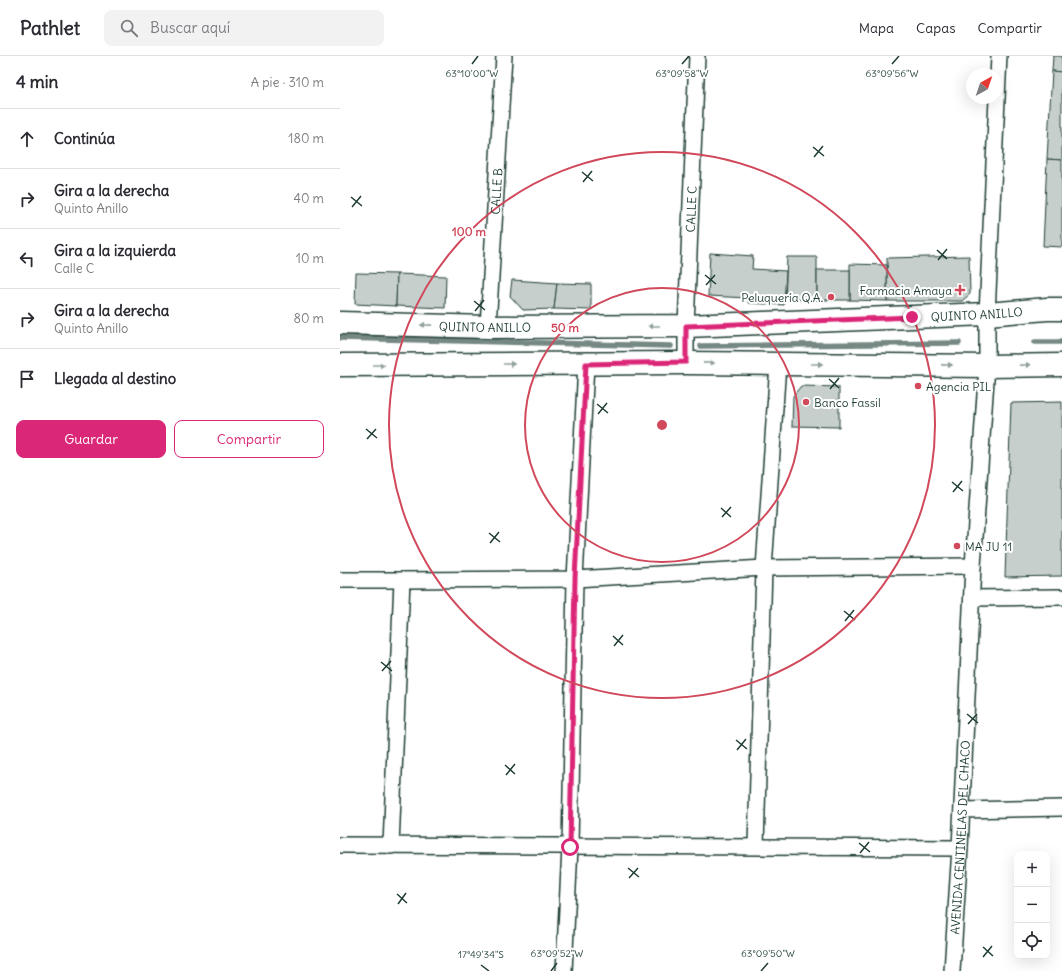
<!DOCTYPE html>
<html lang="es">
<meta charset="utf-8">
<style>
:root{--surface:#fff;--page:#f2f2f3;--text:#2b2b33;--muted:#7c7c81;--line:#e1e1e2;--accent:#db2777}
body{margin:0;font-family:Delius,sans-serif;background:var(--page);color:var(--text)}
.controls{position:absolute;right:12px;bottom:12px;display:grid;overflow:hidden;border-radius:8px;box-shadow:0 4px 16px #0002}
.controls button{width:36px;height:36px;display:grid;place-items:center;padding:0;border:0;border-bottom:1px solid var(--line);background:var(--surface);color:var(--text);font:20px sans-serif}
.compass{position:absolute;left:626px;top:12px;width:36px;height:36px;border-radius:50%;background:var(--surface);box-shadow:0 4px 16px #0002;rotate:40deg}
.stop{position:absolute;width:12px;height:12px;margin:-9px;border:3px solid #db2777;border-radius:50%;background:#fff}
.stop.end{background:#db2777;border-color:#fff;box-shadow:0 1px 4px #0008}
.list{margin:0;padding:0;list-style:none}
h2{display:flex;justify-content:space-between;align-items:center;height:52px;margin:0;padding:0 16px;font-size:17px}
h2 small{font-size:13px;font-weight:400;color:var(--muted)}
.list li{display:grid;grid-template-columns:26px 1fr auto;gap:12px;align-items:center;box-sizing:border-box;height:60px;padding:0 16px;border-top:1px solid var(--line)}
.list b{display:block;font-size:15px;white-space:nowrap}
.list p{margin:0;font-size:13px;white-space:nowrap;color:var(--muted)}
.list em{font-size:13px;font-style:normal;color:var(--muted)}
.actions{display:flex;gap:8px;padding:12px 16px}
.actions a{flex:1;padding:9px 0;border:1px solid var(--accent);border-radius:8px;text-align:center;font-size:14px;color:var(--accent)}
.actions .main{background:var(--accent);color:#fff}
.icon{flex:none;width:22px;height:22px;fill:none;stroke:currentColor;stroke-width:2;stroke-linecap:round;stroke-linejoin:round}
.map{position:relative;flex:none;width:722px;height:915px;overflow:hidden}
header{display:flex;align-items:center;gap:24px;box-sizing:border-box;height:56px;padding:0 20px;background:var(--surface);border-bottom:1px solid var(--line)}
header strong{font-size:19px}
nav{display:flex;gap:22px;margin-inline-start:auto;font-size:14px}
.search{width:280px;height:36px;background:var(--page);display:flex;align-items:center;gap:10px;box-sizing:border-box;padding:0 14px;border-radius:8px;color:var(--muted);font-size:15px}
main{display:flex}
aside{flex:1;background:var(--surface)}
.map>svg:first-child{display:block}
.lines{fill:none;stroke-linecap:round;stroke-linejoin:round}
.stream{stroke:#758883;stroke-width:5.5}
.building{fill:#c7cfcc;stroke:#1f3d34}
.street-casing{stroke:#1f3d34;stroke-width:18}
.primary-casing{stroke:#1f3d34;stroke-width:25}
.street{stroke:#fff;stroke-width:15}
.primary{stroke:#fff;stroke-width:22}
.oneway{fill:#8f9e9a}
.route{stroke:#db2777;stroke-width:5}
.ticks{fill:none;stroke:#1f3d34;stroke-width:1.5}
.ring{fill:none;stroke:#d1495b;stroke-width:2}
.poi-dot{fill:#d1495b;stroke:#fff;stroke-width:1.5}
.labels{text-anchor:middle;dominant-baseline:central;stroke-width:4;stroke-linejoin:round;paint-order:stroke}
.street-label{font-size:12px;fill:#1f3d34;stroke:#fff}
.poi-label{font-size:12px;fill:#1f3d34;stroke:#fff;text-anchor:start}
.ticks-label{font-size:10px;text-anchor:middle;fill:#1f3d34;stroke:#fff;stroke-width:4;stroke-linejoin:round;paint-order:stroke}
.centre{fill:#d1495b;stroke:#fff;stroke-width:2}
.ring-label{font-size:12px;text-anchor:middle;font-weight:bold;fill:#d1495b;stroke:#fff;stroke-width:4;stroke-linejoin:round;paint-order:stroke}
</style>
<header>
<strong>Pathlet</strong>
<div class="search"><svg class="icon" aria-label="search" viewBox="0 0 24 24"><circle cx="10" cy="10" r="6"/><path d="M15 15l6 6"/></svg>Buscar aquí</div>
<nav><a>Mapa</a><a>Capas</a><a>Compartir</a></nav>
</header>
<main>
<aside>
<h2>4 min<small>A pie · 310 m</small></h2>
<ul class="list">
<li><svg class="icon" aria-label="ahead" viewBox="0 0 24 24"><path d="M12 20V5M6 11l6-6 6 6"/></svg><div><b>Continúa</b></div><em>180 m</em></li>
<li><svg class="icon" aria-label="right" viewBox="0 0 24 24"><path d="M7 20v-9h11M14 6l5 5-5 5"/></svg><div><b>Gira a la derecha</b><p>Quinto Anillo</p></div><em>40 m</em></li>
<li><svg class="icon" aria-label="left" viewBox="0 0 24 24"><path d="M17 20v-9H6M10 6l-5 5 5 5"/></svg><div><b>Gira a la izquierda</b><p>Calle C</p></div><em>10 m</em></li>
<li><svg class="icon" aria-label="right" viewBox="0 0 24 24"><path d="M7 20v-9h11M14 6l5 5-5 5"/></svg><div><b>Gira a la derecha</b><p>Quinto Anillo</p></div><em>80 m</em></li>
<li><svg class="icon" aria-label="arrive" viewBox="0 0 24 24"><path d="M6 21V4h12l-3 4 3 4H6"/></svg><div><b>Llegada al destino</b></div></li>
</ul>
<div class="actions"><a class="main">Guardar</a><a>Compartir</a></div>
</aside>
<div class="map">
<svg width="722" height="915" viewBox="0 0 722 915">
<rect width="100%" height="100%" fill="#fff"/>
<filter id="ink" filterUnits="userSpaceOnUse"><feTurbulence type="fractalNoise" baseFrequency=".025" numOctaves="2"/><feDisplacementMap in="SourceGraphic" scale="8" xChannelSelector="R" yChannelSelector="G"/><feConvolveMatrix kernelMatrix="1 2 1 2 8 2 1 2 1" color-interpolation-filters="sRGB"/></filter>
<g filter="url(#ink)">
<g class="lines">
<g class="stream">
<path d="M 0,282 L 331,290"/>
<path d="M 695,286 L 722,286"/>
<path d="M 361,290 L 619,287"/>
</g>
</g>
<g class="building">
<path d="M 713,0 L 722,0 L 722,16 L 712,15 Z"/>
<path d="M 712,15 L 722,16 L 722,104 L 707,103 Z"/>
<path d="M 707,103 L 722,104 L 722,191 L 703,190 Z"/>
<path d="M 370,197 L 413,200 L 412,213 L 446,215 L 444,249 L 408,247 L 408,242 L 368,240 Z"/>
<path d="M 629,200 L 630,238 L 622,245 L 547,245 L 547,202 Z"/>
<path d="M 447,201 L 477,201 L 477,244 L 445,243 Z"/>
<path d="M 510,208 L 547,209 L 547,245 L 510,244 Z"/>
<rect x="477" y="214" width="33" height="30"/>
<path d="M 16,217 L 57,218 L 56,250 L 15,248 Z"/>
<path d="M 57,218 L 106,220 L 105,252 L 56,250 Z"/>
<path d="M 172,224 L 217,227 L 214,253 L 183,254 L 170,240 Z"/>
<path d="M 217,227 L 251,228 L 251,254 L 214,253 Z"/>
<path d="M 461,330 L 499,331 L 499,371 L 452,370 L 453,340 Z"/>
<path d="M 722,346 L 722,520 L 665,521 L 671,347 Z"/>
</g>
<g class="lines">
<g class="street-casing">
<g id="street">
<path id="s1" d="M 148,271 L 164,0"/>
<path id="s2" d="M 346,307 L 346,270 L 357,0"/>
<path d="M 0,524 L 62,524 L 235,523 L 424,512 L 633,510"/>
<path d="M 632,542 L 722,541"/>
<path d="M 622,754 L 722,752"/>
<path d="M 0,789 C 207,791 413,790 620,792"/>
<path d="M 51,790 L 62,524"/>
<path d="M 416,790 L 424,512 L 438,308"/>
<path d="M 224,915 L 230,791 L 235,523 L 246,308"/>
<path id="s3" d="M 612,915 L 620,792 L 633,510 L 647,310 L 647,258 L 659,0"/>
</g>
</g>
<g class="primary-casing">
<g id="primary">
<path id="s4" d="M 0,267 L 148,271 L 346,270 L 647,258 L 707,253 L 722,253"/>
<path d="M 0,309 L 346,307 L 647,310 L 722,309"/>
</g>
</g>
<use href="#street" class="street"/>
<use href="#primary" class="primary"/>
</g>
<defs><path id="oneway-solid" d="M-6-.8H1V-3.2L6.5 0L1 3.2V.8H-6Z"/></defs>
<g class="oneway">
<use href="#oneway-solid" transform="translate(86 269) rotate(-179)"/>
<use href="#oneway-solid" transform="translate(314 270) rotate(180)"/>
<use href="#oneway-solid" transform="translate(369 307) rotate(1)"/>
<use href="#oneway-solid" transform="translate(169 308)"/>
<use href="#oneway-solid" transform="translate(477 308)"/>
<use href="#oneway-solid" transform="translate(39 309)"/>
<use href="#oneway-solid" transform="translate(607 309) rotate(1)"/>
<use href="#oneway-solid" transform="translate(685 309) rotate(-1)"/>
</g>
</g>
<g class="lines" filter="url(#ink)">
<path class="route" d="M 230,791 L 235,522 L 246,308 L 346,306 L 346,270 L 572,261"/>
</g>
<path class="ticks" d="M 132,8 L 138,0M 342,8 L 349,0M 552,8 L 559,0M 473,91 L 484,100M 474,101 L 483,90M 242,116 L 253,125M 243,126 L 252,115M 11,141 L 22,150M 12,151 L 21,140M 597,194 L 607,203M 598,204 L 607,193M 365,219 L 376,228M 366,229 L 375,219M 134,245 L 145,254M 135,255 L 144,244M 489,323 L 499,332M 490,333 L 499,322M 257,348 L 268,357M 258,358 L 267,347M 26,373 L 37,382M 27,383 L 36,373M 612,426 L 623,435M 613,436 L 622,425M 381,452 L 391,461M 382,461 L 391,451M 149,477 L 160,486M 150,487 L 159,476M 504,555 L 515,564M 505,565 L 514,554M 273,580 L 283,589M 274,590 L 283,579M 41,606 L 52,615M 42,615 L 51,605M 627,658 L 638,667M 628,668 L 637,658M 396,684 L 407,693M 397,694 L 406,683M 165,709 L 175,718M 166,719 L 175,708M 519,787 L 530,796M 520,797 L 529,786M 288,812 L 299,821M 289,822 L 298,812M 57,838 L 67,847M 58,848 L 66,837M 643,891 L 653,900M 643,901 L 652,890M 141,909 L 149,915M 211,915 L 217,907M 421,915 L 428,907"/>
<g class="ring">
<circle cx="322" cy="369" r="137"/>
<circle cx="322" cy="369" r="273"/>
</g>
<g class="poi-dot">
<path d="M618 228h4v4h4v4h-4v4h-4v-4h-4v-4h4z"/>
<circle cx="491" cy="241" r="4"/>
<circle cx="578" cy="330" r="4"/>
<circle cx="466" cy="346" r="4"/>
<circle cx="617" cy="490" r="4"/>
</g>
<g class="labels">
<g class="street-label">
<text stroke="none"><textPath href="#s1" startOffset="136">CALLE B</textPath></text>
<text stroke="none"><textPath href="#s2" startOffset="154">CALLE C</textPath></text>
<text stroke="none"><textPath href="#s4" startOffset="637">QUINTO ANILLO</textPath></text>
<text stroke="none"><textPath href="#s4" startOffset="145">QUINTO ANILLO</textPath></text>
<text stroke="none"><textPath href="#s3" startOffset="134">AVENIDA CENTINELAS DEL CHACO</textPath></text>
</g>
<g class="poi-label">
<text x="612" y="234" text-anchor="end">Farmacia Amaya</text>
<text x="483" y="241" text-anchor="end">Peluquería Q.A.</text>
<text x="586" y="330">Agencia PIL</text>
<text x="474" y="346">Banco Fassil</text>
<text x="625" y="490">MA JU 11</text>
</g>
</g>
<g class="ticks-label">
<text x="132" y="21">63°10'00"W</text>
<text x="342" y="21">63°09'58"W</text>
<text x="552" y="21">63°09'56"W</text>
<text x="217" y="901">63°09'52"W</text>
<text x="428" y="901">63°09'50"W</text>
<text x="141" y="902">17°49'34"S</text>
</g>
<circle cx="322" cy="369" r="6" class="centre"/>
<g class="ring-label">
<text x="129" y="180">100 m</text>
<text x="225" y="276">50 m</text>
</g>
</svg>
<div class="controls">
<button>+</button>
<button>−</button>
<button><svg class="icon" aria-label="locate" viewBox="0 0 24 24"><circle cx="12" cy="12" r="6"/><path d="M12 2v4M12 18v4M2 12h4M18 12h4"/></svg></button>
</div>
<svg class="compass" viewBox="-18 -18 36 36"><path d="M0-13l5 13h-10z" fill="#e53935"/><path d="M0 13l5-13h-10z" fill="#7c7c81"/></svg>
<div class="stop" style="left:230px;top:791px"></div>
<div class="stop end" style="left:572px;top:261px"></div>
</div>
</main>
